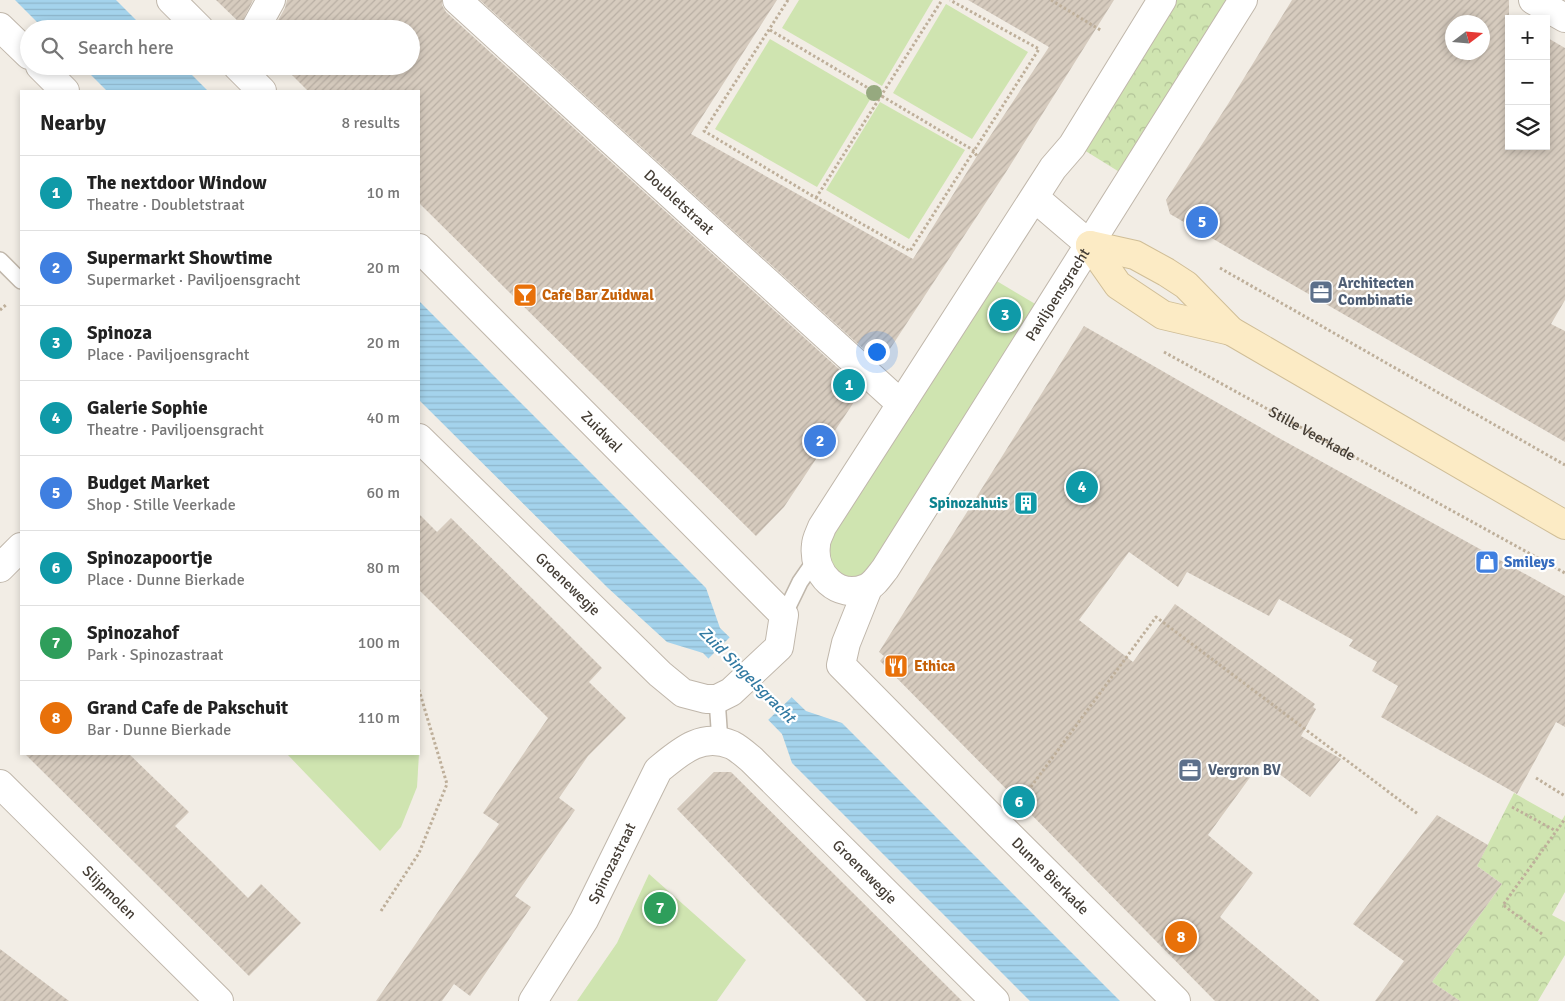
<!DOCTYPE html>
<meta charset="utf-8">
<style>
:root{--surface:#fff;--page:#f6f6f6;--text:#222;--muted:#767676;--line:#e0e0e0;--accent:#ef321f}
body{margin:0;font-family:Signika,sans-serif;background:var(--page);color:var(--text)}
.controls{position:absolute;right:15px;top:15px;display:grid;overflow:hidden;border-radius:0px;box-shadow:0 2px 8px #0003}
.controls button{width:45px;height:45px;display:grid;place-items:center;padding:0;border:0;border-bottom:1px solid var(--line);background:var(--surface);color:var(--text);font:25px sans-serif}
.compass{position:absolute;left:1445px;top:15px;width:45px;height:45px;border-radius:50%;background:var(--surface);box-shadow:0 2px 8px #0003;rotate:74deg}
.you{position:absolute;left:876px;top:351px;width:18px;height:18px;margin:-12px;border:4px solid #fff;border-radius:50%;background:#1a73e8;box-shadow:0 0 0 8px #1a73e833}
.badge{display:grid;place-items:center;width:32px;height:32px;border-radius:50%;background:var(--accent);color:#fff;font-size:16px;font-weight:700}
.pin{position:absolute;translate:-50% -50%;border:2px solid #fff;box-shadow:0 1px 5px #0006}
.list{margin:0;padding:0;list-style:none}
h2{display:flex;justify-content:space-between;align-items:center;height:65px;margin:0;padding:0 20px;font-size:21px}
h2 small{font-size:16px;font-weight:400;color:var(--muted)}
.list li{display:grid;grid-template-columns:32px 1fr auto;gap:15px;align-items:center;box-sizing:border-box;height:75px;padding:0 20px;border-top:1px solid var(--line)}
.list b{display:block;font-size:19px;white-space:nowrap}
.list p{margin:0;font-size:16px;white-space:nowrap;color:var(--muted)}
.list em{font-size:16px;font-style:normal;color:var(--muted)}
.icon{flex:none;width:28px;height:28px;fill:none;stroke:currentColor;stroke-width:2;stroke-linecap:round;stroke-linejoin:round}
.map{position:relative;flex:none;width:1565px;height:1001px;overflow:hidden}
.search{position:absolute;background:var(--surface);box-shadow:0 2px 8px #0003;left:20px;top:20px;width:400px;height:55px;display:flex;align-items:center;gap:12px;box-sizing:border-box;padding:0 18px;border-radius:28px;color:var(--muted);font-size:19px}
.panel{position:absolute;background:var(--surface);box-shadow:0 2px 8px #0003;left:20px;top:90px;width:400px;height:665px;border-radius:0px}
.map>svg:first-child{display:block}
.green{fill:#cfe4b0}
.park{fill:url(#park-crowns)}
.water{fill:url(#water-rules)}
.pier{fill:#f2ede5}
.building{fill:url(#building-hatch);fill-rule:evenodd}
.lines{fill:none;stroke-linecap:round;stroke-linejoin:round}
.lane-casing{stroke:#c0b7ab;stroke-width:18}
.street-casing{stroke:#c0b7ab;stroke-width:30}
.secondary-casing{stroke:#d0be97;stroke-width:30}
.path{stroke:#beaf9a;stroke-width:3;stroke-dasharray:2.5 2.5;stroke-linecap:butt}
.lane{stroke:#fff;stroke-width:15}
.street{stroke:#fff;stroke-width:28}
.secondary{stroke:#fcebc5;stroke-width:28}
.tree{fill:#96a97f}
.labels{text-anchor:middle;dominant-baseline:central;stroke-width:4.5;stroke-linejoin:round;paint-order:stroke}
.street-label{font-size:15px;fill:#443d35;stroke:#fff}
.service-label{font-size:15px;font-weight:bold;fill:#4e5e75;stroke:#fff;text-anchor:start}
.food-label{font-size:15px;font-weight:bold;fill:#c56008;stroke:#fff;text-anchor:start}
.culture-label{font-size:15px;font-weight:bold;fill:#0d838f;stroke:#fff;text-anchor:end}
.shop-label{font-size:15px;font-weight:bold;fill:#366cbe;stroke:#fff;text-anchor:start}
.water-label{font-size:16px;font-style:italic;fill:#327aa2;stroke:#fff}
</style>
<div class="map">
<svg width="1565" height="1001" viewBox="0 0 1565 1001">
<defs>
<pattern id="park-crowns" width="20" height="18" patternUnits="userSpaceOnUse" patternTransform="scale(1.25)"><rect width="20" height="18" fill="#cfe4b0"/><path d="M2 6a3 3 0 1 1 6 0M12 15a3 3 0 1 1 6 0" fill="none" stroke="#b3c498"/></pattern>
<pattern id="water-rules" width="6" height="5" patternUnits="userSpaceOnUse" patternTransform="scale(1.25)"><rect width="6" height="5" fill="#a4d3ec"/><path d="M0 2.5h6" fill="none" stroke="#8eb6cb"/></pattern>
<pattern id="building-hatch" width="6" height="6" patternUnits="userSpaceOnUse" patternTransform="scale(1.25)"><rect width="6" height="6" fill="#d6cbbe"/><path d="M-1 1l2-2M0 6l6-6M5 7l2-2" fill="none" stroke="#b9afa4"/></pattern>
</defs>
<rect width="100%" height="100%" fill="#f2ede5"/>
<g class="green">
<path d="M 799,0 L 933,0 L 882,86 L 782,28 Z"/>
<path d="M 946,4 L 1028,52 L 972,139 L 893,93 Z"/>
<path d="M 770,39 L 871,98 L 817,187 L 715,129 Z"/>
<path d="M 880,102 L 965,150 L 909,239 L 826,190 Z"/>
<path d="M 985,274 L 1047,311 L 868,588 L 828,582 L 822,527 Z"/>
<path d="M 287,754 L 419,754 L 417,787 L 401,827 L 380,851 Z"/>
<path d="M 649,874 L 746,960 L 717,1001 L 577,1001 L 617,943 Z"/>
</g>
<g class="park">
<path d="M 1173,0 L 1232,0 L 1121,173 L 1084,150 Z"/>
<path d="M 1514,793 L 1562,820 L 1565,815 L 1565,892 L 1552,915 L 1565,922 L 1565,955 L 1538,1001 L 1460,1001 L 1432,982 L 1502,884 L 1477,866 Z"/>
</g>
<g class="water">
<path d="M 15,0 L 116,0 L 145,29 L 44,29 Z"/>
<path d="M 82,66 L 183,66 L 208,91 L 107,91 Z"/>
<path d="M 419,301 L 706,588 L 720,628 L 806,711 L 842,723 L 1120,1001 L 1030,1001 L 792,763 L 782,734 L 703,653 L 667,642 L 608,588 L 419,400 Z"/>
</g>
<path class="pier" d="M 731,636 L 794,695 L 766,722 L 707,660 Z"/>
<g class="building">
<path d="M 216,0 L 253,0 L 241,24 Z"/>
<path d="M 287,0 L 442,0 L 442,5 L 446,12 L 862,390 L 784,507 L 756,536 L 419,203 L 419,91 L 308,91 L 283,66 L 411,66 L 411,29 L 273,29 L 285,8 Z"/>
<path d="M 480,0 L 777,0 L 691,134 L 913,259 L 977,156 L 1049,47 L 968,0 L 1114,0 L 1006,172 L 880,364 Z"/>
<path d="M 1292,0 L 1509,0 L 1509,16 L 1514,19 L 1509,19 L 1509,146 L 1546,146 L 1546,37 L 1565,48 L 1565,300 L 1551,324 L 1565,331 L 1565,442 L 1170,214 L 1166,200 L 1228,104 ZM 1452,22 L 1482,22 L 1482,52 L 1452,52 Z"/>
<path d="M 1084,326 L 1277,437 L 1565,596 L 1565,727 L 1556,722 L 1517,794 L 1381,717 L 1398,686 L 1372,671 L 1377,662 L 1349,646 L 1353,640 L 1279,599 L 1269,616 L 1187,572 L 1178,587 L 1129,552 L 1079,620 L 1133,662 L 1175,604 L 1315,704 L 1313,707 L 1316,709 L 1301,736 L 1341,759 L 1310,797 L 1262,761 L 1208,835 L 1253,873 L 1220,917 L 1320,1001 L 1215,1001 L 880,661 L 884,656 L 879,652 Z"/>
<path d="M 419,514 L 437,532 L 451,518 L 543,609 L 602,668 L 589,682 L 626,718 L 588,756 L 559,798 L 575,810 L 515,896 L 531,907 L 470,996 L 454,984 L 442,1001 L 376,1001 L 499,824 L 483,813 L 548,718 L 419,590 Z"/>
<path d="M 25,754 L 129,754 L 189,812 L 175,826 L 211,861 L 248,898 L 261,884 L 301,923 L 249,976 Z"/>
<path d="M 714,772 L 731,772 L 962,1001 L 866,1001 L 761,896 L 677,809 Z"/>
<path d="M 1437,815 L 1488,845 L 1477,866 L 1502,884 L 1432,982 L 1460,1001 L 1375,1001 L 1404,961 L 1353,924 Z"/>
<path d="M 0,949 L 69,1001 L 0,1001 Z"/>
</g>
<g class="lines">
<g class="lane-casing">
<g id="lane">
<path d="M 0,260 L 21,281"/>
<path d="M 784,615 L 800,582 L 816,559"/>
<path d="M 717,699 L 720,742"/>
</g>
</g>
<g class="street-casing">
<g id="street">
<path d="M 171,0 L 200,29"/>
<path id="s2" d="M 457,0 L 901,404"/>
<path id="s3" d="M 1162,0 L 1072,146 L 1053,168 L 822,527 C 820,533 816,539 816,545 C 812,574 838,600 866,588 C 874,585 880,575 885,569 L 1243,0"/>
<path d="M 1533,0 L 1565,18"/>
<path d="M 0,27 L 29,55"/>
<path d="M 255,29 L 271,0"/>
<path d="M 40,66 L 65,91"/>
<path d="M 237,66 L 262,91"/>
<path d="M 1035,198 L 1090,245"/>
<path id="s4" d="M 419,248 L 784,615 L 779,647 L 731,692 L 717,699 L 706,699 L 683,693 L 660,674 L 419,438"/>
<path d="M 0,568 L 21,547"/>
<path id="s5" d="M 868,588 L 846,643 L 841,665 L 1001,827 L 1176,1001"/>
<path id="s6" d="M 0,784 L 219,1001"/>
<path id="s7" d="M 533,1001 L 584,920 L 658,770 C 680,752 701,732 732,745 C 738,748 745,754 751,759 L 995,1001"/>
</g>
</g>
<g class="secondary-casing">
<g id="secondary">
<path d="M 1090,245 L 1135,255 L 1166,272 L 1186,285 L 1231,331 L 1565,525"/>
<path d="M 1090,245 L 1118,285 L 1163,315 L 1231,331"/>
</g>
</g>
<g class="path">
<path d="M 788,0 L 704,131 L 816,198 L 910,251 L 1039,49 L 950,0"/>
<path d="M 1051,0 L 1102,31"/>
<path d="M 770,30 L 973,150 L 977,156"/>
<path d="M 816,198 L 942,0"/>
<path d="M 1220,268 L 1565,465"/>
<path d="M 0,310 L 7,304"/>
<path id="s1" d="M 1164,352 L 1565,573"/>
<path d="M 1536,778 L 1565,796"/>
<path d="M 1022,799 L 1156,617 L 1418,814"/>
<path d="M 1512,807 L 1556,831"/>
<path d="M 381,911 L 419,853 L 447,784 L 419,690"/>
<path d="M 1542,934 L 1503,905 L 1565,819"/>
</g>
<use href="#lane" class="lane"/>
<use href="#street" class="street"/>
<use href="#secondary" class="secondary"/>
</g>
<circle class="tree" cx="874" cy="93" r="8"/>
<defs>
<g id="office-square" transform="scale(1.25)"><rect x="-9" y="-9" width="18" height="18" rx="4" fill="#5c6f8a" stroke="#fff"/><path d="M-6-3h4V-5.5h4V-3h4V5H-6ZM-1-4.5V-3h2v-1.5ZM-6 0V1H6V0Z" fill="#fff"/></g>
<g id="bar-square" transform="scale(1.25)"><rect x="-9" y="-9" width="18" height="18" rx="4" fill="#e8710a" stroke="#fff"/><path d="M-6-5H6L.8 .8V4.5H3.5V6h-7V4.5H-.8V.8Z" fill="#fff"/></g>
<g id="building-square" transform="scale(1.25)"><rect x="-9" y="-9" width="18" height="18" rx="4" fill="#0f9aa8" stroke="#fff"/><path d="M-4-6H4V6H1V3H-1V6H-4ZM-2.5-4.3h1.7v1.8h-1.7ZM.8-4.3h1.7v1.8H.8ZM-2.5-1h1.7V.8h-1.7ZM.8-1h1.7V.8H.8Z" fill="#fff"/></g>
<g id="shop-square" transform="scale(1.25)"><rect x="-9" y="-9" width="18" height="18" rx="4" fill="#3f7fe0" stroke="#fff"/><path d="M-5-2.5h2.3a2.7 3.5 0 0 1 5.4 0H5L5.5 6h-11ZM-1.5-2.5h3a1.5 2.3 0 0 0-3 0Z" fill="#fff"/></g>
<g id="restaurant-square" transform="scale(1.25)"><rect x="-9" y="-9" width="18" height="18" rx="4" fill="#e8710a" stroke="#fff"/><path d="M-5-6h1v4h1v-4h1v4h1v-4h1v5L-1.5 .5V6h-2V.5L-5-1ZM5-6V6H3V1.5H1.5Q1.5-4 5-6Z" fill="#fff"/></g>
</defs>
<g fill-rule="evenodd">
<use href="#office-square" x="1321" y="292"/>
<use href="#bar-square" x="525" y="295"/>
<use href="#building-square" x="1026" y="503"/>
<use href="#shop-square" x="1487" y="562"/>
<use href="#restaurant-square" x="896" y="666"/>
<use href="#office-square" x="1190" y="770"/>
</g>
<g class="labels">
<g class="street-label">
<text stroke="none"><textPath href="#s2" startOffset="300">Doubletstraat</textPath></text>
<text stroke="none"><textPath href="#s3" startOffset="1078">Paviljoensgracht</textPath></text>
<text stroke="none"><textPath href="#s4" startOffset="259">Zuidwal</textPath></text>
<text stroke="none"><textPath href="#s1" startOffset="169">Stille Veerkade</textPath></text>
<text transform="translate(568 584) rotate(44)">Groenewegje</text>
<text stroke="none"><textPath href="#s7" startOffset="159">Spinozastraat</textPath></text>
<text stroke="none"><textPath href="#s7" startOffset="530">Groenewegje</textPath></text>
<text stroke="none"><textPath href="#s5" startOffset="379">Dunne Bierkade</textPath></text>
<text stroke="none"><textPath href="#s6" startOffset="154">Slijpmolen</textPath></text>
</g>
<g class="service-label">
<text x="1338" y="283">Architecten<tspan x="1338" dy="17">Combinatie</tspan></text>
<text x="1208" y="770">Vergron BV</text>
</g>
<g class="food-label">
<text x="542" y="295">Cafe Bar Zuidwal</text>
<text x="914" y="666">Ethica</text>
</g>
<g class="culture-label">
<text x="1008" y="503">Spinozahuis</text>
</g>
<g class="shop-label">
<text x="1504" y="562">Smileys</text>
</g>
<g class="water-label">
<text transform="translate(747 675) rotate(45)">Zuid Singelsgracht</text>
</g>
</g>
</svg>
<div class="controls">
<button>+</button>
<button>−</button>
<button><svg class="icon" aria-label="layers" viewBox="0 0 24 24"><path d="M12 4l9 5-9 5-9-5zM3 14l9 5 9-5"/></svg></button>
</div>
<svg class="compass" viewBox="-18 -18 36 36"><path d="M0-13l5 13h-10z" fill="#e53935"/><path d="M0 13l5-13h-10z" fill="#767676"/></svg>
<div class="you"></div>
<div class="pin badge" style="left:849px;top:385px;background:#0f9aa8">1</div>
<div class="pin badge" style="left:820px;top:441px;background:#3f7fe0">2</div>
<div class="pin badge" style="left:1005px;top:315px;background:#0f9aa8">3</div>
<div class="pin badge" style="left:1082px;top:487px;background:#0f9aa8">4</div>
<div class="pin badge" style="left:1202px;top:222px;background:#3f7fe0">5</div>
<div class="pin badge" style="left:1019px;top:802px;background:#0f9aa8">6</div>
<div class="pin badge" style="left:660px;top:908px;background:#2e9e5b">7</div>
<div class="pin badge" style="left:1181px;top:937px;background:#e8710a">8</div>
<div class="search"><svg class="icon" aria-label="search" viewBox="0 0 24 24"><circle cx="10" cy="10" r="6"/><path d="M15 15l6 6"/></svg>Search here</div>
<section class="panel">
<h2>Nearby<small>8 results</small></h2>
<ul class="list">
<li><span class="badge" style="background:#0f9aa8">1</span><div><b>The nextdoor Window</b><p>Theatre · Doubletstraat</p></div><em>10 m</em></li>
<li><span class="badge" style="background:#3f7fe0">2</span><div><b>Supermarkt Showtime</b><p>Supermarket · Paviljoensgracht</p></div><em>20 m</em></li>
<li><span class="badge" style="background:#0f9aa8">3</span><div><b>Spinoza</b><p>Place · Paviljoensgracht</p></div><em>20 m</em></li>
<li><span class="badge" style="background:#0f9aa8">4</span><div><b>Galerie Sophie</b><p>Theatre · Paviljoensgracht</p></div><em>40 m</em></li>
<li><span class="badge" style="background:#3f7fe0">5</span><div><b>Budget Market</b><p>Shop · Stille Veerkade</p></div><em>60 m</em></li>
<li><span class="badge" style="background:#0f9aa8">6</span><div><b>Spinozapoortje</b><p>Place · Dunne Bierkade</p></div><em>80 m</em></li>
<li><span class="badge" style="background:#2e9e5b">7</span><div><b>Spinozahof</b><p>Park · Spinozastraat</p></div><em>100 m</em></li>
<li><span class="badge" style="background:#e8710a">8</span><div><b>Grand Cafe de Pakschuit</b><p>Bar · Dunne Bierkade</p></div><em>110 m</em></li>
</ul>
</section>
</div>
